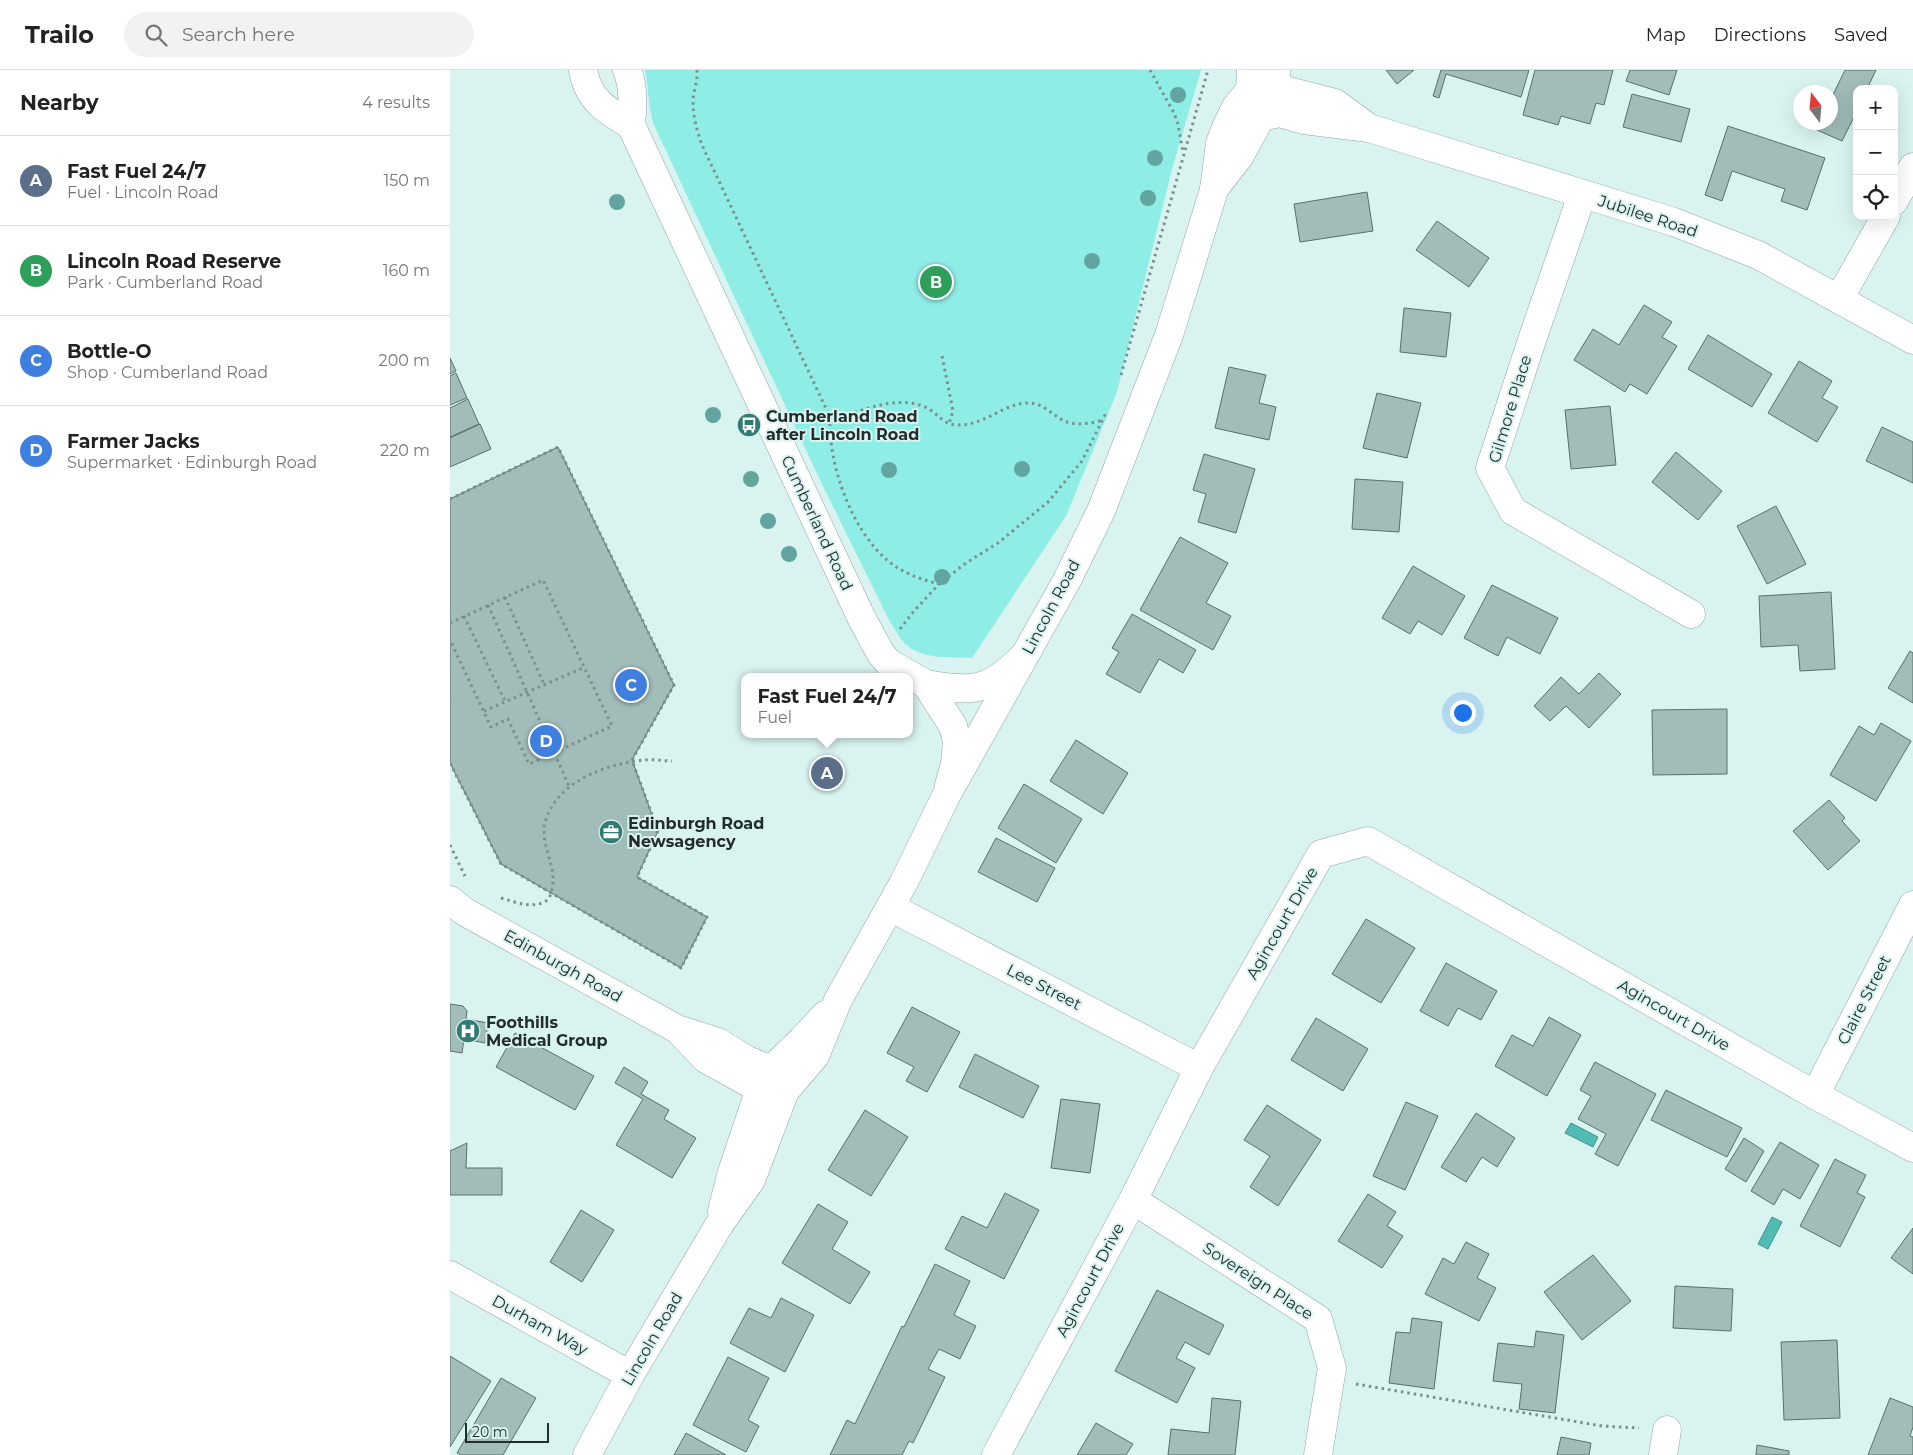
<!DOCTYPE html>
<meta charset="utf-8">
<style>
:root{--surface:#fff;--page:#f2f2f2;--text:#222;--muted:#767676;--line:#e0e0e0;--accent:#327a74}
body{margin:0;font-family:Montserrat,sans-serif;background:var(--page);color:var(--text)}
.controls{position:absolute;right:15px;top:15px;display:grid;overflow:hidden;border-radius:10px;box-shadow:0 5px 20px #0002}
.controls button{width:45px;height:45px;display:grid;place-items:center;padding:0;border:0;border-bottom:1px solid var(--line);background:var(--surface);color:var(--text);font:25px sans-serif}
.compass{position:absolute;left:1343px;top:15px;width:45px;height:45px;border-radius:50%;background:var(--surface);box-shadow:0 5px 20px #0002;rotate:344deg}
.scale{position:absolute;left:15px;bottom:12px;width:84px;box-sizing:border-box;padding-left:5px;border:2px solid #232d2c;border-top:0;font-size:14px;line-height:18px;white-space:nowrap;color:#232d2c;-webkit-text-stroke:4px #d8f3f0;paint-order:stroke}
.you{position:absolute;left:1012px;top:642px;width:18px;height:18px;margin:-12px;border:4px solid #fff;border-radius:50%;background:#1a73e8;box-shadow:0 0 0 8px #1a73e833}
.badge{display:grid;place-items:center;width:32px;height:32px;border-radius:50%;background:var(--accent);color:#fff;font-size:16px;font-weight:700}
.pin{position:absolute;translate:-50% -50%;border:2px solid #fff;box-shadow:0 1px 5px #0006}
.popup{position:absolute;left:291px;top:603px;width:172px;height:65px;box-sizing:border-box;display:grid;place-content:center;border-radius:10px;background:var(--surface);filter:drop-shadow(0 1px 4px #0005);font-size:16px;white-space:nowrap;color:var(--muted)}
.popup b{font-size:19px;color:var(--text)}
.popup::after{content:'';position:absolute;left:50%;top:100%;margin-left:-10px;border:10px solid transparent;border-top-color:var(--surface)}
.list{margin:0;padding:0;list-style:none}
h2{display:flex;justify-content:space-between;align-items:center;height:65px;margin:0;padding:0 20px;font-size:21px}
h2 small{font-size:16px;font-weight:400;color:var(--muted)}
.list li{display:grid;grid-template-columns:32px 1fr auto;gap:15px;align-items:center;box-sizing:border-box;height:90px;padding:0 20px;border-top:1px solid var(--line)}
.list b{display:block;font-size:19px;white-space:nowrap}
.list p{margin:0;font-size:16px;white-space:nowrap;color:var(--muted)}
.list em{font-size:16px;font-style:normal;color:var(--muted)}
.icon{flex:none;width:28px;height:28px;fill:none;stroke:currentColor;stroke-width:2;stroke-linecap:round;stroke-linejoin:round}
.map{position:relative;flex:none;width:1463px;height:1385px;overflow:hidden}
header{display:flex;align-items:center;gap:30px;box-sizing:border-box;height:70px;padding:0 25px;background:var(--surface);border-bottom:1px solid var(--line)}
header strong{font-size:24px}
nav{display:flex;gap:28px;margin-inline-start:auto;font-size:18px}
.search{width:350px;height:45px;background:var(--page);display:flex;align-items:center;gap:12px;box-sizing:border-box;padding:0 18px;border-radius:28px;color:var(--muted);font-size:19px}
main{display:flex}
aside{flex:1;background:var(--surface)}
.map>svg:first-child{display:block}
.green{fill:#8eede5}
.water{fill:#50bcb4;stroke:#42918b}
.building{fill:#a1bcb9;stroke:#57706d}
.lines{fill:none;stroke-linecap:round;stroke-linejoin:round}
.minor-casing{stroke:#8ea7a5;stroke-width:29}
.tertiary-casing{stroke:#8ea7a5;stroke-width:29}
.path{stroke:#7c8f8d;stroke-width:3;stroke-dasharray:2.5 4;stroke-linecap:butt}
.minor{stroke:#fff;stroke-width:28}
.tertiary{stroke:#fff;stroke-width:28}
.tree{fill:#62a4a0}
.labels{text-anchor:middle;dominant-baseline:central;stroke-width:4;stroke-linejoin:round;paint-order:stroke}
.street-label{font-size:16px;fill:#232d2c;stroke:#d8f3f0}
.poi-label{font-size:16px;font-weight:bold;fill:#232d2c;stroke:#d8f3f0;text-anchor:start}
</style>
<header>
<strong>Trailo</strong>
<div class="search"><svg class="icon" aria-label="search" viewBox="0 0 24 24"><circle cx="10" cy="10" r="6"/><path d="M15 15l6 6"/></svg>Search here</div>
<nav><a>Map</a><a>Directions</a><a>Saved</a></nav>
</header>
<main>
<aside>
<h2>Nearby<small>4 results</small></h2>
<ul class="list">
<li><span class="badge" style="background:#5c6f8a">A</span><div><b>Fast Fuel 24/7</b><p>Fuel · Lincoln Road</p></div><em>150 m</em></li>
<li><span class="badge" style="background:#2e9e5b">B</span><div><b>Lincoln Road Reserve</b><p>Park · Cumberland Road</p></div><em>160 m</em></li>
<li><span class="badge" style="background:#3f7fe0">C</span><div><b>Bottle-O</b><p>Shop · Cumberland Road</p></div><em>200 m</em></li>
<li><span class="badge" style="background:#3f7fe0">D</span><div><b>Farmer Jacks</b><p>Supermarket · Edinburgh Road</p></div><em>220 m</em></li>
</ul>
</aside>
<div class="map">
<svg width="1463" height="1385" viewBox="0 0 1463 1385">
<rect width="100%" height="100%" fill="#d8f3f0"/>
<path class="green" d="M 195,0 L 751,0 L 721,103 L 667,322 L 616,446 L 522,588 C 498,587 467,590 451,569 C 447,564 444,557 440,552 L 370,410 L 204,55 C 198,37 199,19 195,0 Z"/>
<g class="water">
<path d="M 1121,1053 L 1148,1067 L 1143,1077 L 1115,1063 Z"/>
<path d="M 1322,1147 L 1332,1152 L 1318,1179 L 1308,1174 Z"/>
</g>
<g class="building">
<path d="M 936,0 L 964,0 L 947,14 Z"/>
<path d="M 991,0 L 1079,0 L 1071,27 L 996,4 L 989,28 L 983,26 Z"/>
<path d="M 1085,0 L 1163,0 L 1154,35 L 1146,33 L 1140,54 L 1111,46 L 1108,55 L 1073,45 Z"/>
<path d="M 1180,0 L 1227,0 L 1219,25 L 1176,11 Z"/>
<path d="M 1395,0 L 1426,0 L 1417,19 L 1407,19 L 1407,41 L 1392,71 L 1367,60 L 1370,52 L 1380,52 L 1380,31 Z"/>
<path d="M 1182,24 L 1240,39 L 1231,72 L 1173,57 Z"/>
<path d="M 1278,56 L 1375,88 L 1357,140 L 1331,131 L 1335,119 L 1282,101 L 1272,131 L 1255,125 Z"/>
<path d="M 917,122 L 923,161 L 850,172 L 844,134 Z"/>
<path d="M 987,151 L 1039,188 L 1019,217 L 966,180 Z"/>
<path d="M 1194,235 L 1222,252 L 1212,267 L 1227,276 L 1197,324 L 1180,314 L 1175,322 L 1124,290 L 1143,259 L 1169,275 Z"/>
<path d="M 954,238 L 1001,243 L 996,287 L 950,282 Z"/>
<path d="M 1258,265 L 1322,304 L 1302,337 L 1238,299 Z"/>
<path d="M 0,288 L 6,301 L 0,304 Z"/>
<path d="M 1349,291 L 1382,311 L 1372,328 L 1388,337 L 1367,372 L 1318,343 Z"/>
<path d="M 779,297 L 816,305 L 809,333 L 826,337 L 819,370 L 765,358 Z"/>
<path d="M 6,303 L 17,328 L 0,335 L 0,306 Z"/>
<path d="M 927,323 L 971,333 L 957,388 L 913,378 Z"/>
<path d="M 18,329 L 29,354 L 0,367 L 0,338 Z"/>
<path d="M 1160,336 L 1166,395 L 1121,399 L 1115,340 Z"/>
<path d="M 30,354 L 41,379 L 0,397 L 0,368 Z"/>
<path d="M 1432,357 L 1463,372 L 1463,413 L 1416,391 Z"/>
<path d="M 108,377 L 224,615 L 182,690 L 208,761 L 187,807 L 257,847 L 231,898 L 51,794 L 0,693 L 0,429 Z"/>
<path d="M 1226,382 L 1272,421 L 1248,450 L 1202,412 Z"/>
<path d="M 754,384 L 805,399 L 786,463 L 748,452 L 756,424 L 743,420 Z"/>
<path d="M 905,409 L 953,412 L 949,462 L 902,459 Z"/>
<path d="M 1326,436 L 1356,494 L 1317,514 L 1287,456 Z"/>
<path d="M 730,467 L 778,493 L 756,533 L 781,546 L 763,580 L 690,540 Z"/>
<path d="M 963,496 L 1015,526 L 992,565 L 968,551 L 960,564 L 932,548 Z"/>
<path d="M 1042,515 L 1108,548 L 1090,584 L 1057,567 L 1048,586 L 1014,568 Z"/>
<path d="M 1381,522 L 1385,599 L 1350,601 L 1348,575 L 1311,577 L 1309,526 Z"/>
<path d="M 682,544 L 746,580 L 733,603 L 709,589 L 690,623 L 656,604 L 669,582 L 662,578 Z"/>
<path d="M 1460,581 L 1463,583 L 1463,633 L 1438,618 Z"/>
<path d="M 1149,603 L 1171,624 L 1139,658 L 1116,636 L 1100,651 L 1084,636 L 1111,607 L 1129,624 Z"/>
<path d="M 1277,639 L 1277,704 L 1203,705 L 1202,640 Z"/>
<path d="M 1431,653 L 1461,671 L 1426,731 L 1380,705 L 1409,656 L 1424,665 Z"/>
<path d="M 626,670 L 678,703 L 653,744 L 600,711 Z"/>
<path d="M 574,714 L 632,749 L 606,793 L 548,758 Z"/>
<path d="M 1379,730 L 1395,748 L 1392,751 L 1410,771 L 1378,800 L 1343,761 Z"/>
<path d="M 546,768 L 605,798 L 587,832 L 528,802 Z"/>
<path d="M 916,849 L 965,878 L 931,933 L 882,904 Z"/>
<path d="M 996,893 L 1047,921 L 1031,950 L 1008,938 L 998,956 L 970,941 Z"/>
<path d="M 0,934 L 13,936 L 17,941 L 16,949 L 38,953 L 35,973 L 14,969 L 12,983 L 0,981 Z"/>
<path d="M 462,937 L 510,962 L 477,1022 L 456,1011 L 464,997 L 437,983 Z"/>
<path d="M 1099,947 L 1131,965 L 1097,1026 L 1045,996 L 1062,965 L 1083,976 Z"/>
<path d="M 866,948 L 918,979 L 893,1021 L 841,990 Z"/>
<path d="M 65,963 L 144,1006 L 125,1040 L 46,997 Z"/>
<path d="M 525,984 L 589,1016 L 573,1048 L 509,1017 Z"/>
<path d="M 1145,992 L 1206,1024 L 1168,1096 L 1145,1084 L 1156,1064 L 1128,1049 L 1141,1026 L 1130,1020 Z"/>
<path d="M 174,997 L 198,1012 L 191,1024 L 219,1040 L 214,1049 L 246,1068 L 222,1108 L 166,1075 L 193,1029 L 165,1013 Z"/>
<path d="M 1216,1020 L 1292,1058 L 1277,1087 L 1201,1050 Z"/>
<path d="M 611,1029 L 650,1034 L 640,1103 L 601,1098 Z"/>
<path d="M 956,1032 L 988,1046 L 955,1120 L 923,1106 Z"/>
<path d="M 817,1035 L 871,1070 L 828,1136 L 800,1117 L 820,1086 L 794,1070 Z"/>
<path d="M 415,1040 L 458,1067 L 421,1126 L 378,1100 Z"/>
<path d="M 1026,1043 L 1065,1068 L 1047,1097 L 1032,1087 L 1016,1112 L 991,1097 Z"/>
<path d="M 1294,1068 L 1314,1081 L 1296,1112 L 1275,1099 Z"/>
<path d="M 1330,1072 L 1369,1095 L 1350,1129 L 1333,1119 L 1324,1135 L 1301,1121 Z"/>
<path d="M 17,1073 L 16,1098 L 52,1098 L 52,1125 L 0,1125 L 0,1081 Z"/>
<path d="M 1385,1089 L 1416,1105 L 1407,1123 L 1415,1127 L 1390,1177 L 1350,1156 Z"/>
<path d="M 555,1123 L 589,1140 L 554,1209 L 495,1179 L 512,1146 L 537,1158 Z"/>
<path d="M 918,1124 L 946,1142 L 937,1156 L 953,1166 L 932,1198 L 888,1171 Z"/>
<path d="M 368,1134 L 398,1152 L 382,1179 L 420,1202 L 400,1234 L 332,1193 Z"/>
<path d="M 131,1140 L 164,1160 L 132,1212 L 100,1192 Z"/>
<path d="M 1463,1158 L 1463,1204 L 1441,1188 Z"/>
<path d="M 1016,1172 L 1039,1184 L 1027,1208 L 1046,1218 L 1029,1251 L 975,1224 L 993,1188 L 1004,1194 Z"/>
<path d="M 1143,1185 L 1181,1231 L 1132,1270 L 1094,1222 Z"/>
<path d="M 485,1194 L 520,1211 L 504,1245 L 526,1256 L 510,1289 L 489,1279 L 478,1299 L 495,1307 L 463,1373 L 459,1371 L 452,1385 L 380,1385 L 397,1350 L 405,1354 L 452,1256 L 454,1257 Z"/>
<path d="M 1225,1216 L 1283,1219 L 1281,1261 L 1223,1258 Z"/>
<path d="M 707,1220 L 774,1255 L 759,1285 L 735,1272 L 726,1288 L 745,1298 L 727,1333 L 665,1301 Z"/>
<path d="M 331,1228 L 364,1245 L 335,1302 L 280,1273 L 299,1238 L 321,1248 Z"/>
<path d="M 962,1248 L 992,1252 L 984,1319 L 939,1313 L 946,1262 L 960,1263 Z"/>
<path d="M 1086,1261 L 1114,1265 L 1105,1343 L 1069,1339 L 1072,1314 L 1043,1311 L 1048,1273 L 1084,1277 Z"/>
<path d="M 1387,1270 L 1390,1348 L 1334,1350 L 1331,1272 Z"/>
<path d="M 0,1286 L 41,1311 L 0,1377 Z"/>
<path d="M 278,1287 L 319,1308 L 298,1350 L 309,1356 L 296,1382 L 243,1355 Z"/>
<path d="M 51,1308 L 86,1328 L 53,1385 L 11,1385 L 7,1383 Z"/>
<path d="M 762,1328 L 791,1331 L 785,1385 L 718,1385 L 721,1359 L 759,1363 Z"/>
<path d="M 1440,1328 L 1463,1337 L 1463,1357 L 1460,1366 L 1463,1367 L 1463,1385 L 1418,1385 Z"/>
<path d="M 646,1353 L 683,1374 L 676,1385 L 627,1385 Z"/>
<path d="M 236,1363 L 276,1385 L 224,1385 Z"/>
<path d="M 1111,1367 L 1141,1373 L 1139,1385 L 1107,1385 Z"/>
<path d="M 1307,1375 L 1339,1381 L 1339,1385 L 1306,1385 Z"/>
</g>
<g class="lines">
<g class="minor-casing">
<g id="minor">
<path d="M 133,0 C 138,30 157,41 181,55"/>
<path d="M 177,0 C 184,18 183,36 181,55 L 411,547 L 431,584 L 439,593 L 476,614 L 503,656 L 507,671 L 505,694 L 499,715"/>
<path d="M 919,58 L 885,33 L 827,18 L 800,20 L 815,46 L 830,43 L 854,50 L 919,58 L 1224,152 L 1308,185 L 1463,270"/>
<path d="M 1132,125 L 1082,270 L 1040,398 L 1063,441 L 1241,544"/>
<path d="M 1444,131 L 1463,97"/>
<path d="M 1389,229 L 1436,146"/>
<path d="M 476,614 C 523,623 539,621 573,587"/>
<path d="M 440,837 L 749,998"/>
<path d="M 1365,1025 L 1463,835"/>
<path d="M 683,1130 L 868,1249 L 882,1298 L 868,1385"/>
<path d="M 0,1205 L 180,1305"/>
<path d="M 546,1385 L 683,1130 L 749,998 L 871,784 L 918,771 L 1365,1025 L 1463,1078"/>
<path d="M 1213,1385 L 1217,1360"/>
</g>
</g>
<g class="tertiary-casing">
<g id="tertiary">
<path d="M 764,119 L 789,87 L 810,49 L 815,46 L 827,18 L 826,0"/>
<path d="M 0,830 L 15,842 L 227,959 L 268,972 L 297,990 L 321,1000 L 335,1021"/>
<path d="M 230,962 L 256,989 L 310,1019"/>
<path d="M 272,1141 L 282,1102 L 310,1019 L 321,1000 L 352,970 L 375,945"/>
<path d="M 137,1385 L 180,1305 L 269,1155 L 301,1110 L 335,1021 L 365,986 L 388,930 L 454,812 L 496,726 L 616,512 L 651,441 L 719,265 L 764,120 L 770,73 L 778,53 L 786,37 L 800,20 L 801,0"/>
</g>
</g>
<g class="path">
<path d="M 247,0 C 248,11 243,21 243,32 C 243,47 247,61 252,75 L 380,347 C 378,394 401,459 437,490 C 452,503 470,509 489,514"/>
<path d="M 700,0 L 724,43 L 728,54 L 733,82"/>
<path d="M 492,286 L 503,341 L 499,354"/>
<path d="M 671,305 L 758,0"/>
<path d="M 380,351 C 409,342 445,324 475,337 C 487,342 493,355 507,355 C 534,356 556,332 579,333 C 591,333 600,342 609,348 C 623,357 638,354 653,350"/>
<path d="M 0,429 L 108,377 L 224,615 L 182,690 L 208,761 L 187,807 L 257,847 L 231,898 L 51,794 L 0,693"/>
<path d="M 55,527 L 94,614"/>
<path d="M 38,535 L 119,716"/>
<path d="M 14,546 L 55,631"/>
<path d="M 0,553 L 93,510 L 162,656 L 79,694 L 58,649 L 41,657 L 0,570"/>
<path d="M 450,559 L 464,541 L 489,514 L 516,493 L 548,473 L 598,432 L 632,391 L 657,341"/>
<path d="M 0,628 L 0,630"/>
<path d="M 34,641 L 135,597"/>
<path d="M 0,775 L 15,806"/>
<path d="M 51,828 C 68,833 84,840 99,829 C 110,799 95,789 94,762 C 93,754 97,747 100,740 C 116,708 161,693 195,690 C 204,689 213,691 222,691"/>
<path d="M 906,1314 L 1152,1356 L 1189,1358"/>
</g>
<use href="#minor" class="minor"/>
<use href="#tertiary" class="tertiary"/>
</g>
<g class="tree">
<circle cx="728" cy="25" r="8"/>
<circle cx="705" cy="88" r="8"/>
<circle cx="698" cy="128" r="8"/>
<circle cx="167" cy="132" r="8"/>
<circle cx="642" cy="191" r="8"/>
<circle cx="263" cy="345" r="8"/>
<circle cx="572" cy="399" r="8"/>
<circle cx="439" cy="400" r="8"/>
<circle cx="301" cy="409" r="8"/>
<circle cx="318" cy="451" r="8"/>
<circle cx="339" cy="484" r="8"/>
<circle cx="492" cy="507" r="8"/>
</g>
<defs>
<g id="bus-disc" transform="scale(1.25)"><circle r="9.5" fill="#327a74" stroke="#d8f3f0"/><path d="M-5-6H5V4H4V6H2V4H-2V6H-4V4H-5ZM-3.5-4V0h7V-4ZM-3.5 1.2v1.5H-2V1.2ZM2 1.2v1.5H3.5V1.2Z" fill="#fff"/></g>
<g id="office-disc" transform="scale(1.25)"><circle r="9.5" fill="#327a74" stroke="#d8f3f0"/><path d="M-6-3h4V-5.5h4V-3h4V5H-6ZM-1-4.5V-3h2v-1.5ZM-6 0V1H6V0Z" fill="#fff"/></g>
<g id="hospital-disc" transform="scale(1.25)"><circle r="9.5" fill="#327a74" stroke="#d8f3f0"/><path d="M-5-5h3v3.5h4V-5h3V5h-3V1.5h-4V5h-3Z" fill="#fff"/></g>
</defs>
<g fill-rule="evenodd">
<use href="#bus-disc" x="299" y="355"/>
<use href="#office-disc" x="161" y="762"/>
<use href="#hospital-disc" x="18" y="961"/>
</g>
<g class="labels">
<g class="street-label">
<text transform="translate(1198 146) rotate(18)">Jubilee Road</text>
<text transform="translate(1060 339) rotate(-73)">Gilmore Place</text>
<text transform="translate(367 453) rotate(65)">Cumberland Road</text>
<text transform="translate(601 537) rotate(-62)">Lincoln Road</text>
<text transform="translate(832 853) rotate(-60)">Agincourt Drive</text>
<text transform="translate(113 896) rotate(29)">Edinburgh Road</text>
<text transform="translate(594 917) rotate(27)">Lee Street</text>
<text transform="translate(1414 930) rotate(-63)">Claire Street</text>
<text transform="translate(1224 945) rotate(30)">Agincourt Drive</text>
<text transform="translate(640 1210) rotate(-62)">Agincourt Drive</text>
<text transform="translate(808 1211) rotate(33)">Sovereign Place</text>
<text transform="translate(90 1255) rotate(29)">Durham Way</text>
<text transform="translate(202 1269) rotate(-60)">Lincoln Road</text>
</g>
<g class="poi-label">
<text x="316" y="346">Cumberland Road<tspan x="316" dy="18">after Lincoln Road</tspan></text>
<text x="178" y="753">Edinburgh Road<tspan x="178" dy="18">Newsagency</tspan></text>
<text x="36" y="952">Foothills<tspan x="36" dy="18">Medical Group</tspan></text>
</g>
</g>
</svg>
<div class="controls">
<button>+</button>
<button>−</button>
<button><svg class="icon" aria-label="locate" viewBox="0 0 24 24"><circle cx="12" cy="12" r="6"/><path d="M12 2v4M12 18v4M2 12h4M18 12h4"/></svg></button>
</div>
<svg class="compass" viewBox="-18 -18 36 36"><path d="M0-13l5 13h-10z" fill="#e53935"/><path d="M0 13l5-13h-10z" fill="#767676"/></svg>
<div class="scale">20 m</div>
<div class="you"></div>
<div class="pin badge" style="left:377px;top:703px;background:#5c6f8a">A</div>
<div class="popup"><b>Fast Fuel 24/7</b>Fuel</div>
<div class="pin badge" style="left:486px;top:212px;background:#2e9e5b">B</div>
<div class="pin badge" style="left:181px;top:615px;background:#3f7fe0">C</div>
<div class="pin badge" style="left:96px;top:671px;background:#3f7fe0">D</div>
</div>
</main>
